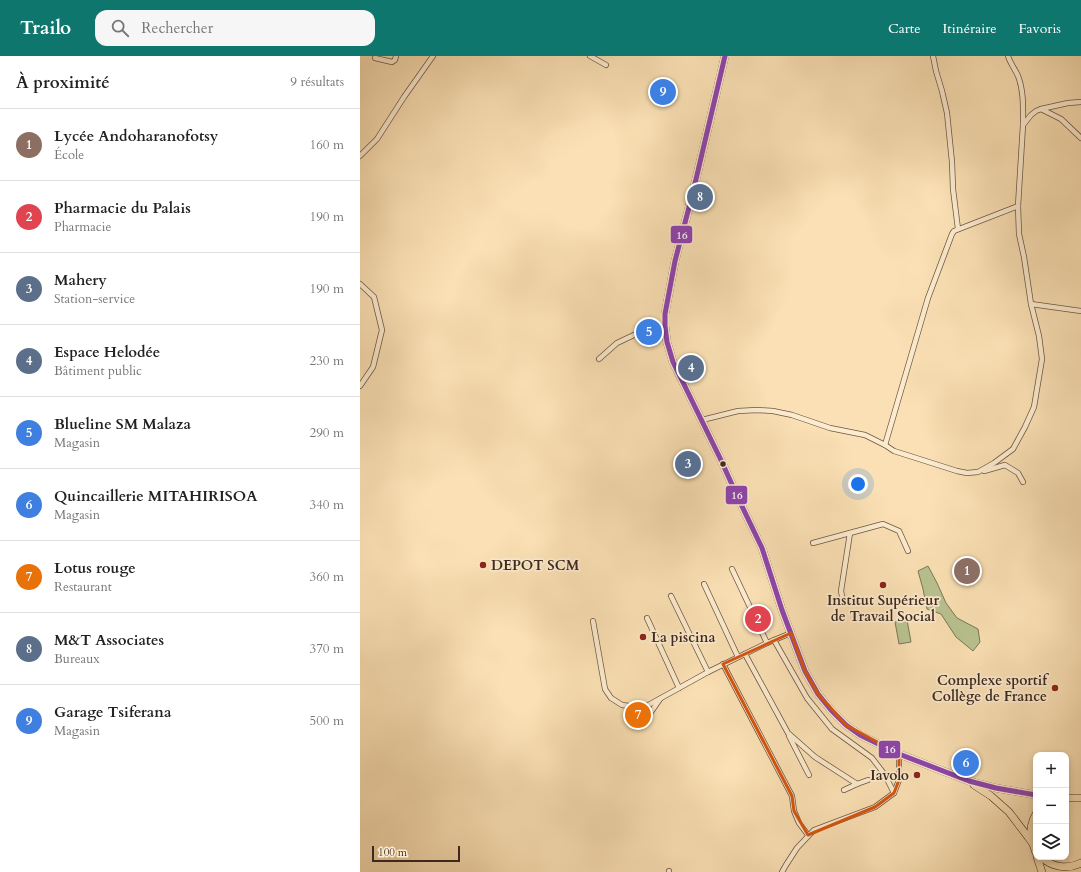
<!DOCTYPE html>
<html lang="fr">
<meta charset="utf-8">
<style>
:root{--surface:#fff;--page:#f6f6f6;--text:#222;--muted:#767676;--line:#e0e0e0;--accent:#0f766e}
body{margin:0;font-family:Cardo,serif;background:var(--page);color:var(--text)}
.controls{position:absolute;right:12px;bottom:12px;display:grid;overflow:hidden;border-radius:8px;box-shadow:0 2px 6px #0003}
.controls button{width:36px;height:36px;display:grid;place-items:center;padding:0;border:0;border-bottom:1px solid var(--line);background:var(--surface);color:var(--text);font:20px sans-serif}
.scale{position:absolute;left:12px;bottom:10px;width:88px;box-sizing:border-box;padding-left:4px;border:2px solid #3e281f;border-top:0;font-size:11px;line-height:14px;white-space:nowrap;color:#3e281f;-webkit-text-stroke:3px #fcebce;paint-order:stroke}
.you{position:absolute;left:498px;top:428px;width:14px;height:14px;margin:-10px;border:3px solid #fff;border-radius:50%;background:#1a73e8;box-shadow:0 0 0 6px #1a73e833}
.badge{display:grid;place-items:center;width:26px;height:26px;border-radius:50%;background:var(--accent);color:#fff;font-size:13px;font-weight:700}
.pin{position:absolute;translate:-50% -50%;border:2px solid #fff;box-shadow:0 1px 4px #0006}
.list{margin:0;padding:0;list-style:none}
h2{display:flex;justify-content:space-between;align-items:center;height:52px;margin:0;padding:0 16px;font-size:17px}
h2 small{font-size:13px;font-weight:400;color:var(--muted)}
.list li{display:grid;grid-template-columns:26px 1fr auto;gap:12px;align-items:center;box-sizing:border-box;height:72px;padding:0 16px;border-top:1px solid var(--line)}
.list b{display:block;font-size:15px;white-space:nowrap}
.list p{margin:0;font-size:13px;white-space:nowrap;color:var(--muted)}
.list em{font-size:13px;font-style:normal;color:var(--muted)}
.icon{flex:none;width:22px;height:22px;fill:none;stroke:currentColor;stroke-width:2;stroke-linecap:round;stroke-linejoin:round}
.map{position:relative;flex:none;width:721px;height:816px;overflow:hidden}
header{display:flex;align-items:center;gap:24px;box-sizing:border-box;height:56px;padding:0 20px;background:var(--accent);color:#fff}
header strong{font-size:19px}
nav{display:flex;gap:22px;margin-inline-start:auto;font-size:14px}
.search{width:280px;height:36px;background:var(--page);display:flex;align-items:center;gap:10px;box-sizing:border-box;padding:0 14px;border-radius:12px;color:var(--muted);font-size:15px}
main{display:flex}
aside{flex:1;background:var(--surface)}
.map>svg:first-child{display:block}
.green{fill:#b9c391;stroke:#7c7658}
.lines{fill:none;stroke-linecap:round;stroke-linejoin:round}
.minor-casing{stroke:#6d5644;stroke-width:6}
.primary-casing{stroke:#3e281f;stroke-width:8}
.minor{stroke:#fcebce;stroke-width:4.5}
.primary{stroke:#fae0b4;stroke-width:7}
.bus-1-casing{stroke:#fcebce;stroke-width:8}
.bus-1{stroke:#8e44ad;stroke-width:5}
.marked{fill:none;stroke:#d7540e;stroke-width:3;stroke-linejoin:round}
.bus-dot{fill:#3e281f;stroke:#fcebce;stroke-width:1.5}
.poi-dot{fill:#8f2418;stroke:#fcebce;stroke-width:1.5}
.labels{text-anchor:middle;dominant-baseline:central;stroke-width:3.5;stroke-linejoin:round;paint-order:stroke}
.poi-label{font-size:14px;font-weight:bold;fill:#3e281f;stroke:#fcebce;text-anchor:start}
.line-badge{stroke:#fcebce;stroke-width:1.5}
.badge-label{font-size:11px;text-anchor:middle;font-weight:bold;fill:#fff}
</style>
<header>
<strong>Trailo</strong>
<div class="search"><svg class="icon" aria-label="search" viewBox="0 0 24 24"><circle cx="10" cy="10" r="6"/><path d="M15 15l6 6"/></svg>Rechercher</div>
<nav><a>Carte</a><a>Itinéraire</a><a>Favoris</a></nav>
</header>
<main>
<aside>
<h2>À proximité<small>9 résultats</small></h2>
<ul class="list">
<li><span class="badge" style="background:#8d6e63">1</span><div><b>Lycée Andoharanofotsy</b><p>École</p></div><em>160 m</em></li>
<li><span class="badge" style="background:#e0444e">2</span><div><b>Pharmacie du Palais</b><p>Pharmacie</p></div><em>190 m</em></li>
<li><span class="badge" style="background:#5c6f8a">3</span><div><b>Mahery</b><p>Station-service</p></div><em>190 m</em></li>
<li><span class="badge" style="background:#5c6f8a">4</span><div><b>Espace Helodée</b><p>Bâtiment public</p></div><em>230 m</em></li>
<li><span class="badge" style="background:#3f7fe0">5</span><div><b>Blueline SM Malaza</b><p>Magasin</p></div><em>290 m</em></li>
<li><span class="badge" style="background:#3f7fe0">6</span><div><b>Quincaillerie MITAHIRISOA</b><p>Magasin</p></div><em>340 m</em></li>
<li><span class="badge" style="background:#e8710a">7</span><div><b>Lotus rouge</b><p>Restaurant</p></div><em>360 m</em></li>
<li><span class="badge" style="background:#5c6f8a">8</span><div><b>M&amp;T Associates</b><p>Bureaux</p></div><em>370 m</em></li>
<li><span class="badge" style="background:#3f7fe0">9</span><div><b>Garage Tsiferana</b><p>Magasin</p></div><em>500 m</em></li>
</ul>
</aside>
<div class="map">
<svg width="721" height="816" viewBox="0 0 721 816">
<rect width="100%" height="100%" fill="#fae0b4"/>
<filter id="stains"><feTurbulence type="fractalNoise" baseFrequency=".005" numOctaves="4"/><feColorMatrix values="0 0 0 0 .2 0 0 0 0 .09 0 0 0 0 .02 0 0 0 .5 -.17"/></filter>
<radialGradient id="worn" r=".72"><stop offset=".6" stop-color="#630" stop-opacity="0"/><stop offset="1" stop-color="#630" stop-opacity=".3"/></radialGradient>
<g class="green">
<path d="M 568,510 L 577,527 L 586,547 L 597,562 L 618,573 L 620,586 L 613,595 L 596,581 L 581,558 L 567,553 L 563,533 L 558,515 Z"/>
<path d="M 547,564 L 551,586 L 539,588 L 535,566 Z"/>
</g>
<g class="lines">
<g class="minor-casing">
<g id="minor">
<path d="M 230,0 L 246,9"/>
<path d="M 573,0 L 576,15 L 582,35 L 587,57 L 592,106 L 593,133 L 598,173"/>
<path d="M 648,0 C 650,7 655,13 658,20 C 664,35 663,53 663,69"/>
<path d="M 15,2 L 32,6 L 35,4 L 36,0"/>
<path d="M 681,53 L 701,63 L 721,82"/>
<path d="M 0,100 L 17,83 L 44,41 L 73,0"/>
<path d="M 0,228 L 14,241 L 22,274 L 13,311 L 0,330"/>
<path d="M 671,248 L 721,255"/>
<path d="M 239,303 L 257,287 L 276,278 L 305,270"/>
<path d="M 342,364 L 378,355 L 397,354 L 413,355 L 432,359 L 470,372 L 505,379 L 525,389 L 534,395 L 597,415 L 607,417 L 618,416 L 634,407 L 653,393 L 665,371 L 674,351 L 682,303 L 679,280 L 671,248 L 664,201 L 659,178 L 658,150 L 663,69 L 671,59 L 676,55 L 681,53 L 708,47 L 721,46"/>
<path d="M 525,389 L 568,242 L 592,178 L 594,175 L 658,150"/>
<path d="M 624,415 L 645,409 L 658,417 L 663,426"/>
<path d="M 453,487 L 523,468 L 539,475 L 548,495"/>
<path d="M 372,513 L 407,587"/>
<path d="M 344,528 L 378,601"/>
<path d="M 311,540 L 348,616"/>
<path d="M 483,545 L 481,535 L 490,477"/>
<path d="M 287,562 L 319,632"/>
<path d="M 233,565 L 245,633 L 251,642 L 262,649 L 283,652 L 348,616 L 407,587 L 431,577"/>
<path d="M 414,584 L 447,642 L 472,673 L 512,702 L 525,719 L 534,737"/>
<path d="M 385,598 L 428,677 L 455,701 L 497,728 L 484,734"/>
<path d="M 363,608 L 432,740 L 434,755 L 439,767 L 448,779"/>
<path d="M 275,666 L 291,656 L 300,643"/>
<path d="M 429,680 L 449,719"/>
<path d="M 497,728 L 508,724"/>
<path d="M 309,816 L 309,815"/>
<path d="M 422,816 L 426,809 L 437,792 L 454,774 L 515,751 L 534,737 L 539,724 L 539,698"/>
</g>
</g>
<g class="primary-casing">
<g id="primary">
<path d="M 365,0 L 333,136 L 315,205 L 305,258 L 305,270 L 307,286 L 313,306 L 360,402 L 379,444 L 402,492 L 422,554 L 445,615 L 458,638 L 471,654 L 486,669 L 500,679 L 539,698 L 609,725 L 636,732 L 676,739"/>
<path d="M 614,729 L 631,740 L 649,756 L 668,781 L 673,788 L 676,797"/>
<path d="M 706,742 L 721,742"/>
<path d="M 671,784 C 670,775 671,766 676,758"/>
<path d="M 677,801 L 682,816"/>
<path d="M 681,801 C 692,811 707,814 721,807"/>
</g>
</g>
<use href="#minor" class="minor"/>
<use href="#primary" class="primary"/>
<g class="bus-1-casing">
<path id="bus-1" d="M 365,0 L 333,136 L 315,205 L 305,258 L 305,270 L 307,286 L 313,306 L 360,402 L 379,444 L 402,492 L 422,554 L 445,615 L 458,638 L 471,654 L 486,669 L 500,679 L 539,698 L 609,725 L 636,732 L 676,739"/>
</g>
<use href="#bus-1" class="bus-1"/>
</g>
<path class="marked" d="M 431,577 L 445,615 L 458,638 L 486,669 L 539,698 L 539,724 L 534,737 L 515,751 L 448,779 L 434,755 L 432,740 L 363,608 Z"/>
<circle class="bus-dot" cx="363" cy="408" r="3.5"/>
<g class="poi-dot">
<circle cx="123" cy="509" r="4"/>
<circle cx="523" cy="529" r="4"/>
<circle cx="283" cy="581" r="4"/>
<circle cx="695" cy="632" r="4"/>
<circle cx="557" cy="719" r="4"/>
</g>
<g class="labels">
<g class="poi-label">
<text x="131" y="509">DEPOT SCM</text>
<text x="523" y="544" text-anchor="middle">Institut Supérieur<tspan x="523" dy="16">de Travail Social</tspan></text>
<text x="291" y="581">La piscina</text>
<text x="687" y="624" text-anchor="end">Complexe sportif<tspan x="687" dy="16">Collège de France</tspan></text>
<text x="549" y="719" text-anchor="end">Iavolo</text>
</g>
</g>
<g class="line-badge">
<rect x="310" y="169" width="23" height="19" rx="4" fill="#8e44ad"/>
<rect x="365" y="429" width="23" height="20" rx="4" fill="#8e44ad"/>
<rect x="518" y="684" width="23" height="19" rx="4" fill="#8e44ad"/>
</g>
<g class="badge-label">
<text x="322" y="183">16</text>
<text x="377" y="443">16</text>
<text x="530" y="697">16</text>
</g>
<rect width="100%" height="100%" filter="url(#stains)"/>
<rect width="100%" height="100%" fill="url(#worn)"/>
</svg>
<div class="controls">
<button>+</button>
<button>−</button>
<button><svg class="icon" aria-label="layers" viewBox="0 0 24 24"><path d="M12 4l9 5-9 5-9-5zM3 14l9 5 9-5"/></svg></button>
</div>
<div class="scale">100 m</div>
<div class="you"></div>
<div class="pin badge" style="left:607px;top:515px;background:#8d6e63">1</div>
<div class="pin badge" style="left:398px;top:563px;background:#e0444e">2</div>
<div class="pin badge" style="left:328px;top:408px;background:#5c6f8a">3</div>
<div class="pin badge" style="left:331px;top:312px;background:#5c6f8a">4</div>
<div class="pin badge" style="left:289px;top:276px;background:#3f7fe0">5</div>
<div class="pin badge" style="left:606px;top:707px;background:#3f7fe0">6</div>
<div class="pin badge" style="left:278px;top:659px;background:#e8710a">7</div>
<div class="pin badge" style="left:340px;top:141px;background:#5c6f8a">8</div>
<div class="pin badge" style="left:303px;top:36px;background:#3f7fe0">9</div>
</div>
</main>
